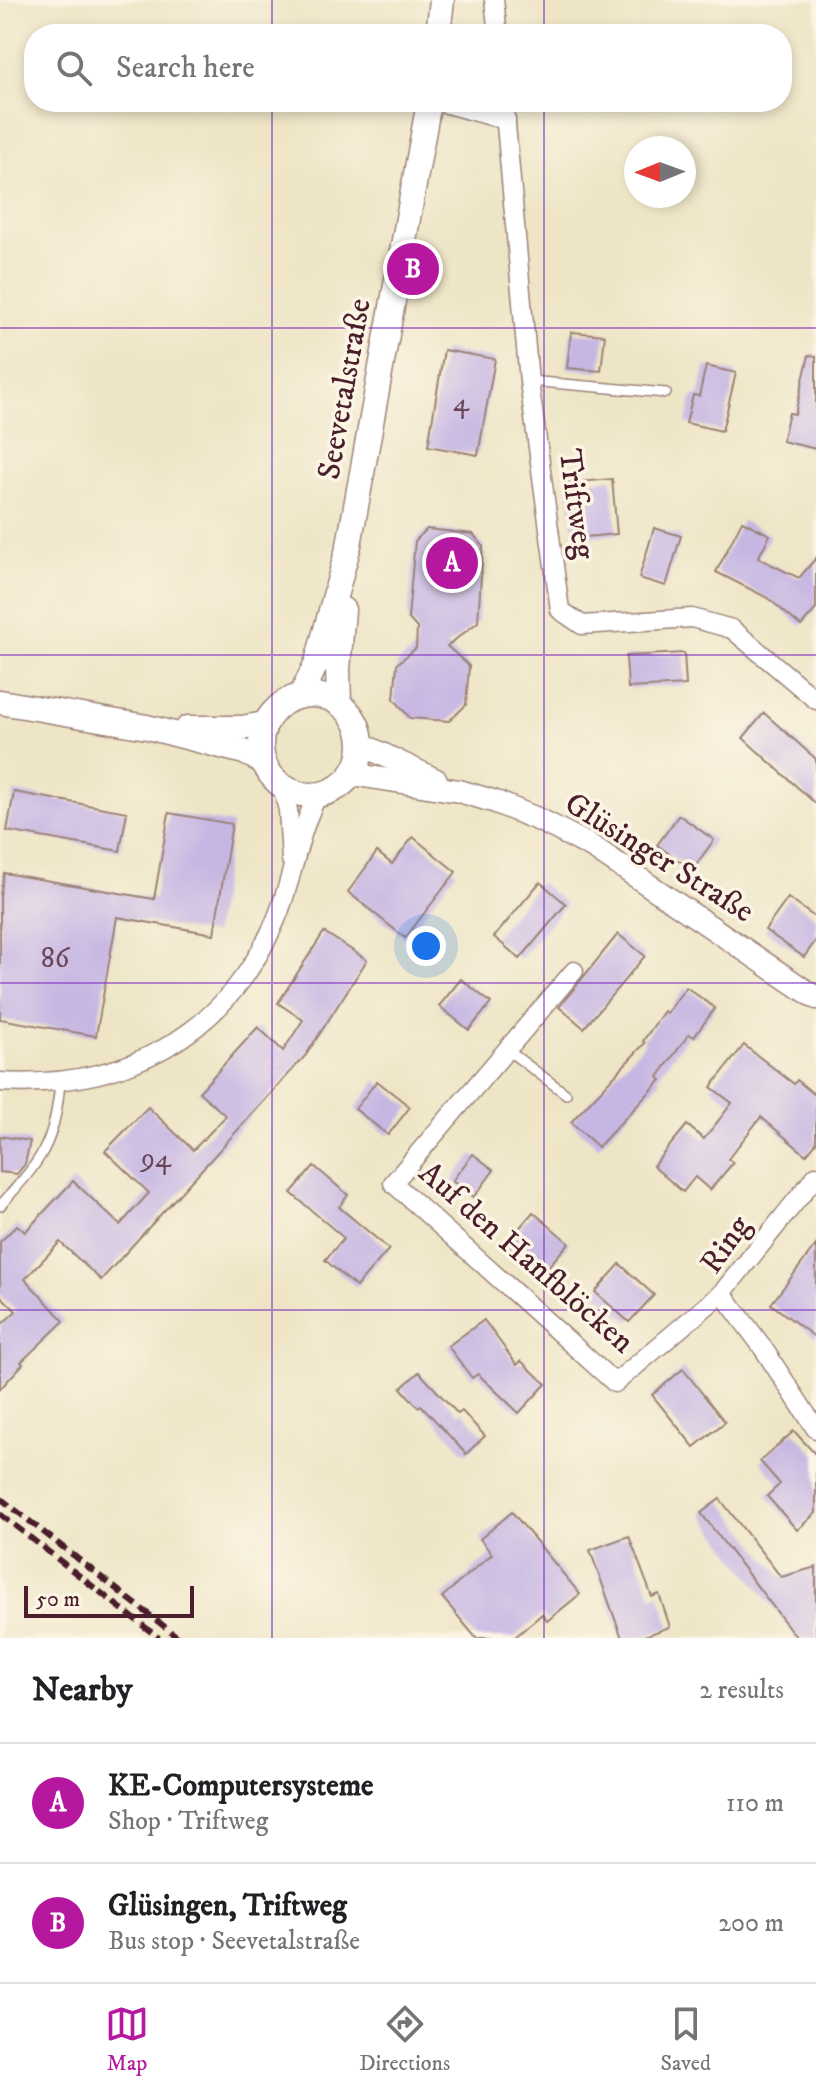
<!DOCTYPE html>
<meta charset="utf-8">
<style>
:root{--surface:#fff;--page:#f6f6f6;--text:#202124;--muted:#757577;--line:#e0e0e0;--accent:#b5179e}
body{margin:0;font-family:"IM FELL DW Pica",serif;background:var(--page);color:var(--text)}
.compass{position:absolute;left:624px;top:136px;width:72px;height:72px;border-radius:50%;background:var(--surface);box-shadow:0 4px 12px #0003;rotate:269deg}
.scale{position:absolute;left:24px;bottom:20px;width:170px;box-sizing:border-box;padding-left:8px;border:4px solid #4a1f2b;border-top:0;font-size:22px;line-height:28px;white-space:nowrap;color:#4a1f2b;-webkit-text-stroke:6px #fcf5e5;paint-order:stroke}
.you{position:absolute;left:426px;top:946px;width:28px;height:28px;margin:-20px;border:6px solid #fff;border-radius:50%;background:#1a73e8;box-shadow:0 0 0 12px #1a73e833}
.badge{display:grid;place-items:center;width:52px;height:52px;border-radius:50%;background:var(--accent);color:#fff;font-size:26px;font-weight:700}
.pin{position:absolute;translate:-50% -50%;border:4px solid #fff;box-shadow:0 2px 8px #0006}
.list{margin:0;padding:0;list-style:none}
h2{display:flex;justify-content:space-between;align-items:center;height:104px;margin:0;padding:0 32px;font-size:34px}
h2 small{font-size:26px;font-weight:400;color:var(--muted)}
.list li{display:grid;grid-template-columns:52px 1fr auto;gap:24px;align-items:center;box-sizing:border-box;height:120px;padding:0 32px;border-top:2px solid var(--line)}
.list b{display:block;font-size:30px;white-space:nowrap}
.list p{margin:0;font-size:26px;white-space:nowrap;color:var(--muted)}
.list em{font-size:26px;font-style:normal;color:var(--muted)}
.icon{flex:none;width:44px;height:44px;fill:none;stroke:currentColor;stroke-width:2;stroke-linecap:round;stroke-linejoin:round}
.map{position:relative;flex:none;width:816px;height:1638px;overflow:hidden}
.search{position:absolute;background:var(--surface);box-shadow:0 4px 12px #0003;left:24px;right:24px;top:24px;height:88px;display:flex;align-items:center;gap:20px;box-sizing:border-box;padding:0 28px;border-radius:32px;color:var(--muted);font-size:30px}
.sheet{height:344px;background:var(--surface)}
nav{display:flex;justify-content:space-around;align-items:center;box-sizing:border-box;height:112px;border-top:2px solid var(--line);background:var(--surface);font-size:22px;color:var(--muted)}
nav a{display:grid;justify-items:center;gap:4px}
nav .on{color:var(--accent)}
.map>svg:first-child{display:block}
.building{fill:#c6b6e3}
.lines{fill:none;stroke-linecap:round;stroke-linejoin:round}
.service-casing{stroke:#9c8278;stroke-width:12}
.minor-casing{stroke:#9c8278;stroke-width:21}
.tertiary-casing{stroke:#9c8278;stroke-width:25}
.secondary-casing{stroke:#9c8278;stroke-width:27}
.service{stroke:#fff;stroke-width:9}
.minor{stroke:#fff;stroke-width:18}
.tertiary{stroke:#fff;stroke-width:22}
.secondary{stroke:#fff;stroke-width:24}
.rail{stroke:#4a1f2b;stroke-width:6;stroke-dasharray:12 6;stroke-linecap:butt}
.grid{fill:none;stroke:#7b2cbf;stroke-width:2;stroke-opacity:0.55}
.labels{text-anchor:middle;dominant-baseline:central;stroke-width:7;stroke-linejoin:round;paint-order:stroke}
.number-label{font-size:28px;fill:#694559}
.street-label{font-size:32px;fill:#4a1f2b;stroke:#fcf5e5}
</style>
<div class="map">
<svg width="816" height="1638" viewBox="0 0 816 1638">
<rect width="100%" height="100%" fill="#fcf5e5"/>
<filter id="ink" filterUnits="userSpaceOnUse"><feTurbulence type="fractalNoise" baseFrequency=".0125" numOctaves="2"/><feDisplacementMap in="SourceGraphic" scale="16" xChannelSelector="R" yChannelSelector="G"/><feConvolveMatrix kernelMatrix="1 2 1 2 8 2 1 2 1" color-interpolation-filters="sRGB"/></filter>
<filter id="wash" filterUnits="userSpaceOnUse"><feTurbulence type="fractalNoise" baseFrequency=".006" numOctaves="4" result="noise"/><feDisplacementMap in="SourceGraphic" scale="32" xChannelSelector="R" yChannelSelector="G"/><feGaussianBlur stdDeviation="1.8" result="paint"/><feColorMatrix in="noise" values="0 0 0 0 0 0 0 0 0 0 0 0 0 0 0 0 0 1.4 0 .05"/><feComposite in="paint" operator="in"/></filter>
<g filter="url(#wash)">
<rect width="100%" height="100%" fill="#eee5c6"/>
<g id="blocks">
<g class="building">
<path d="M 571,332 L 605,335 L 601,371 L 567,368 Z"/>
<path d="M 444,350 L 495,359 L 478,455 L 428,446 Z"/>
<path d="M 809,355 L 816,356 L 816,449 L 782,441 L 789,413 L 795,414 Z"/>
<path d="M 706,366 L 736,373 L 722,431 L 686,423 L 693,395 L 699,396 Z"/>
<path d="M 612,479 L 617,534 L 574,538 L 568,483 Z"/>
<path d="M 742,521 L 770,535 L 758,558 L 799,578 L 816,558 L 816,609 L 801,626 L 768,598 L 716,572 Z"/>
<path d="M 654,528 L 681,536 L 666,586 L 639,578 Z"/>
<path d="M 427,529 L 473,534 L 483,546 L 478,622 L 447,646 L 469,666 L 466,705 L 449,721 L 410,718 L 394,699 L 397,664 L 416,648 L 417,628 L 408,618 L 415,541 Z"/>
<path d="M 684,653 L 686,685 L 628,688 L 626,656 Z"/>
<path d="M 764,713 L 816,759 L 816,804 L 743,738 Z"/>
<path d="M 14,792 L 127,812 L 120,851 L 7,831 Z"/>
<path d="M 169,813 L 232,824 L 214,934 L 117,917 L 96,1036 L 0,1019 L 0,896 L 4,873 L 154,899 Z"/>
<path d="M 679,815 L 714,840 L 692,870 L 657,845 Z"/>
<path d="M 413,837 L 456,872 L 405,938 L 348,892 L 377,852 L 392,864 Z"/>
<path d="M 540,882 L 566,904 L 520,959 L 494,937 Z"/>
<path d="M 788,898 L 816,918 L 816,940 L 804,957 L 765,930 Z"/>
<path d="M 324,932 L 367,960 L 306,1055 L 101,1280 L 60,1242 L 25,1279 L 64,1321 L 21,1362 L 23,1364 L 0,1389 L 0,1326 L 16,1311 L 0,1295 L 0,1242 L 17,1225 L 25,1232 L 73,1181 L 120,1225 L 149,1193 L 105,1151 L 148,1107 L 193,1150 L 226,1116 L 199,1092 L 258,1027 L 283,1051 L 303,1020 L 278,1003 Z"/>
<path d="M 618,934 L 645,956 L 584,1028 L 559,1007 Z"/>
<path d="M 461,979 L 491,1003 L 469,1030 L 439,1006 Z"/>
<path d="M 686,987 L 715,1008 L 694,1037 L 689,1034 L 658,1077 L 661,1080 L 598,1147 L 571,1122 L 645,1043 L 643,1041 L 664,1011 L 667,1013 Z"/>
<path d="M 744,1045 L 794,1084 L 797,1080 L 816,1096 L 816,1143 L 806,1155 L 761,1117 L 728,1159 L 733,1163 L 710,1190 L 695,1177 L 683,1192 L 653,1166 L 687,1125 L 704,1139 L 732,1103 L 711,1087 Z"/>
<path d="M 377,1081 L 410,1107 L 388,1135 L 355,1109 Z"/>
<path d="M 0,1136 L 30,1141 L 25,1164 L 17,1174 L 0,1172 Z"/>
<path d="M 473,1154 L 494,1170 L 474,1197 L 452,1181 Z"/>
<path d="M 314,1166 L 348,1195 L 339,1207 L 389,1249 L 356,1287 L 325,1260 L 344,1238 L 291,1193 Z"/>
<path d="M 533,1212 L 569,1243 L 540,1276 L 505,1245 Z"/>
<path d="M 816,1245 L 816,1338 L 771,1304 Z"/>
<path d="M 620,1264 L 654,1295 L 629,1322 L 595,1292 Z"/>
<path d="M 484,1320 L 517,1365 L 521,1361 L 546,1384 L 519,1413 L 478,1374 L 472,1378 L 448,1346 Z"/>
<path d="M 683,1369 L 725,1422 L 694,1447 L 652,1395 Z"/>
<path d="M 419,1372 L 458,1414 L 462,1411 L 485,1436 L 466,1454 L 421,1405 L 418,1407 L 401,1388 Z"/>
<path d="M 794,1431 L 816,1455 L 816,1513 L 797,1530 L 767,1496 L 780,1484 L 760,1461 Z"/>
<path d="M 720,1499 L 781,1577 L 816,1567 L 816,1638 L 797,1638 L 701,1513 Z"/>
<path d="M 512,1512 L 580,1594 L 547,1621 L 542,1614 L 514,1638 L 476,1638 L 442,1597 L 492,1554 L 480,1539 Z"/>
<path d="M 629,1536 L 652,1597 L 659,1594 L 670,1627 L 639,1638 L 622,1638 L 590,1550 Z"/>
</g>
</g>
</g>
<g filter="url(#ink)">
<use href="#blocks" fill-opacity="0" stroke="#9c8278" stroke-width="2"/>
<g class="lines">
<g class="service-casing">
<g id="service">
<path d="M 529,381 L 666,393"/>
<path d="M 506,1049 L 566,1094"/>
<path d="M 0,1206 C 41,1160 55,1145 60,1082"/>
</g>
</g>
<g class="minor-casing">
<g id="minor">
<path d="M 494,0 L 498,34"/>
<path d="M 440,102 L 506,120"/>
<path d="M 504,102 L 529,381 L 560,610 L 582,625 L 692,618 L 732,629 L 816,700"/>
<path d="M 282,786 L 288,810 L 291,860"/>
<path d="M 574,971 L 393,1183 L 615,1383 L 722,1293 L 816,1176"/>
<path d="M 0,1082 C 123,1089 224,1038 275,922 C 293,881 297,834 318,795"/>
<path d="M 722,1293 L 761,1345 L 816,1429"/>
</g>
</g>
<g class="tertiary-casing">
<g id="tertiary">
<path d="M 361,744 L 436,780"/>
<path d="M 351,774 L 459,791 L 496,802 L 542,821 L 594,848 L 816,998"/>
</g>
</g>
<g class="secondary-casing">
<g id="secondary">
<path d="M 438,34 L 442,0"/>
<circle cx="311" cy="745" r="50"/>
<path d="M 301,696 L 317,662 L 349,545 L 429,102"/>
<path d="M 0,702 L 147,727 L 244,752 L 264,762"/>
<path d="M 339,703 L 338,669 L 343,610"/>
<path d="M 188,728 L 241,728 L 265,724"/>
</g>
</g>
<use href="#service" class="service"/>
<use href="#minor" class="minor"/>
<use href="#tertiary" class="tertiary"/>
<use href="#secondary" class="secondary"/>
<g class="rail">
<path d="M 0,1498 L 179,1638"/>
<path d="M 0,1514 L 159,1638"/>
</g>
</g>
</g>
<path class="grid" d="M 272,0 L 272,34M 544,0 L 544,34M 272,102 L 272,1638M 544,102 L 544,1638M 0,328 L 816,328M 0,655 L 816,655M 0,983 L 816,983M 0,1310 L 816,1310"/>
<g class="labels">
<g class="number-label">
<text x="461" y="402">4</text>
<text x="55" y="958">86</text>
<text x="156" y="1158">94</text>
</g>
<g class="street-label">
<text transform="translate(345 389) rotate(-80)">Seevetalstraße</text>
<text transform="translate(576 504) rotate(82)">Triftweg</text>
<text transform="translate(659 858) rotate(32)">Glüsinger Straße</text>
<text transform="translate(726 1245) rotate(-55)">Ring</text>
<text transform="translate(526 1258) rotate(41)">Auf den Hanfblöcken</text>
</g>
</g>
</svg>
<svg class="compass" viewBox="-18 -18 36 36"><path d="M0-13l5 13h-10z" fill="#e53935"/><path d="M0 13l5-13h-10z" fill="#757577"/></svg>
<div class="scale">50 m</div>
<div class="you"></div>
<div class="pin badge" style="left:452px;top:563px">A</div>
<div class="pin badge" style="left:413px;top:269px">B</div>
<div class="search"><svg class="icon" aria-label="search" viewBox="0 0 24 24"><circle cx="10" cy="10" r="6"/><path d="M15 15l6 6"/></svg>Search here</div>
</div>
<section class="sheet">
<h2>Nearby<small>2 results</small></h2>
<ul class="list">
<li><span class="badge">A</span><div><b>KE-Computersysteme</b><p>Shop · Triftweg</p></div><em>110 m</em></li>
<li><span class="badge">B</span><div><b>Glüsingen, Triftweg</b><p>Bus stop · Seevetalstraße</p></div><em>200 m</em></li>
</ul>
</section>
<nav>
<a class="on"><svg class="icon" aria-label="map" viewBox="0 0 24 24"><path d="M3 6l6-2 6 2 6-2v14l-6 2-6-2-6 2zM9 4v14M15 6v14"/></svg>Map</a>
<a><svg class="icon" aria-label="directions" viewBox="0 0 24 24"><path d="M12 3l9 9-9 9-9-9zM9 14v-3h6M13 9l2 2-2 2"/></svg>Directions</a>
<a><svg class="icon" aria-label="saved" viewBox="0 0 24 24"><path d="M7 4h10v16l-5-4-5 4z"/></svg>Saved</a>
</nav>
